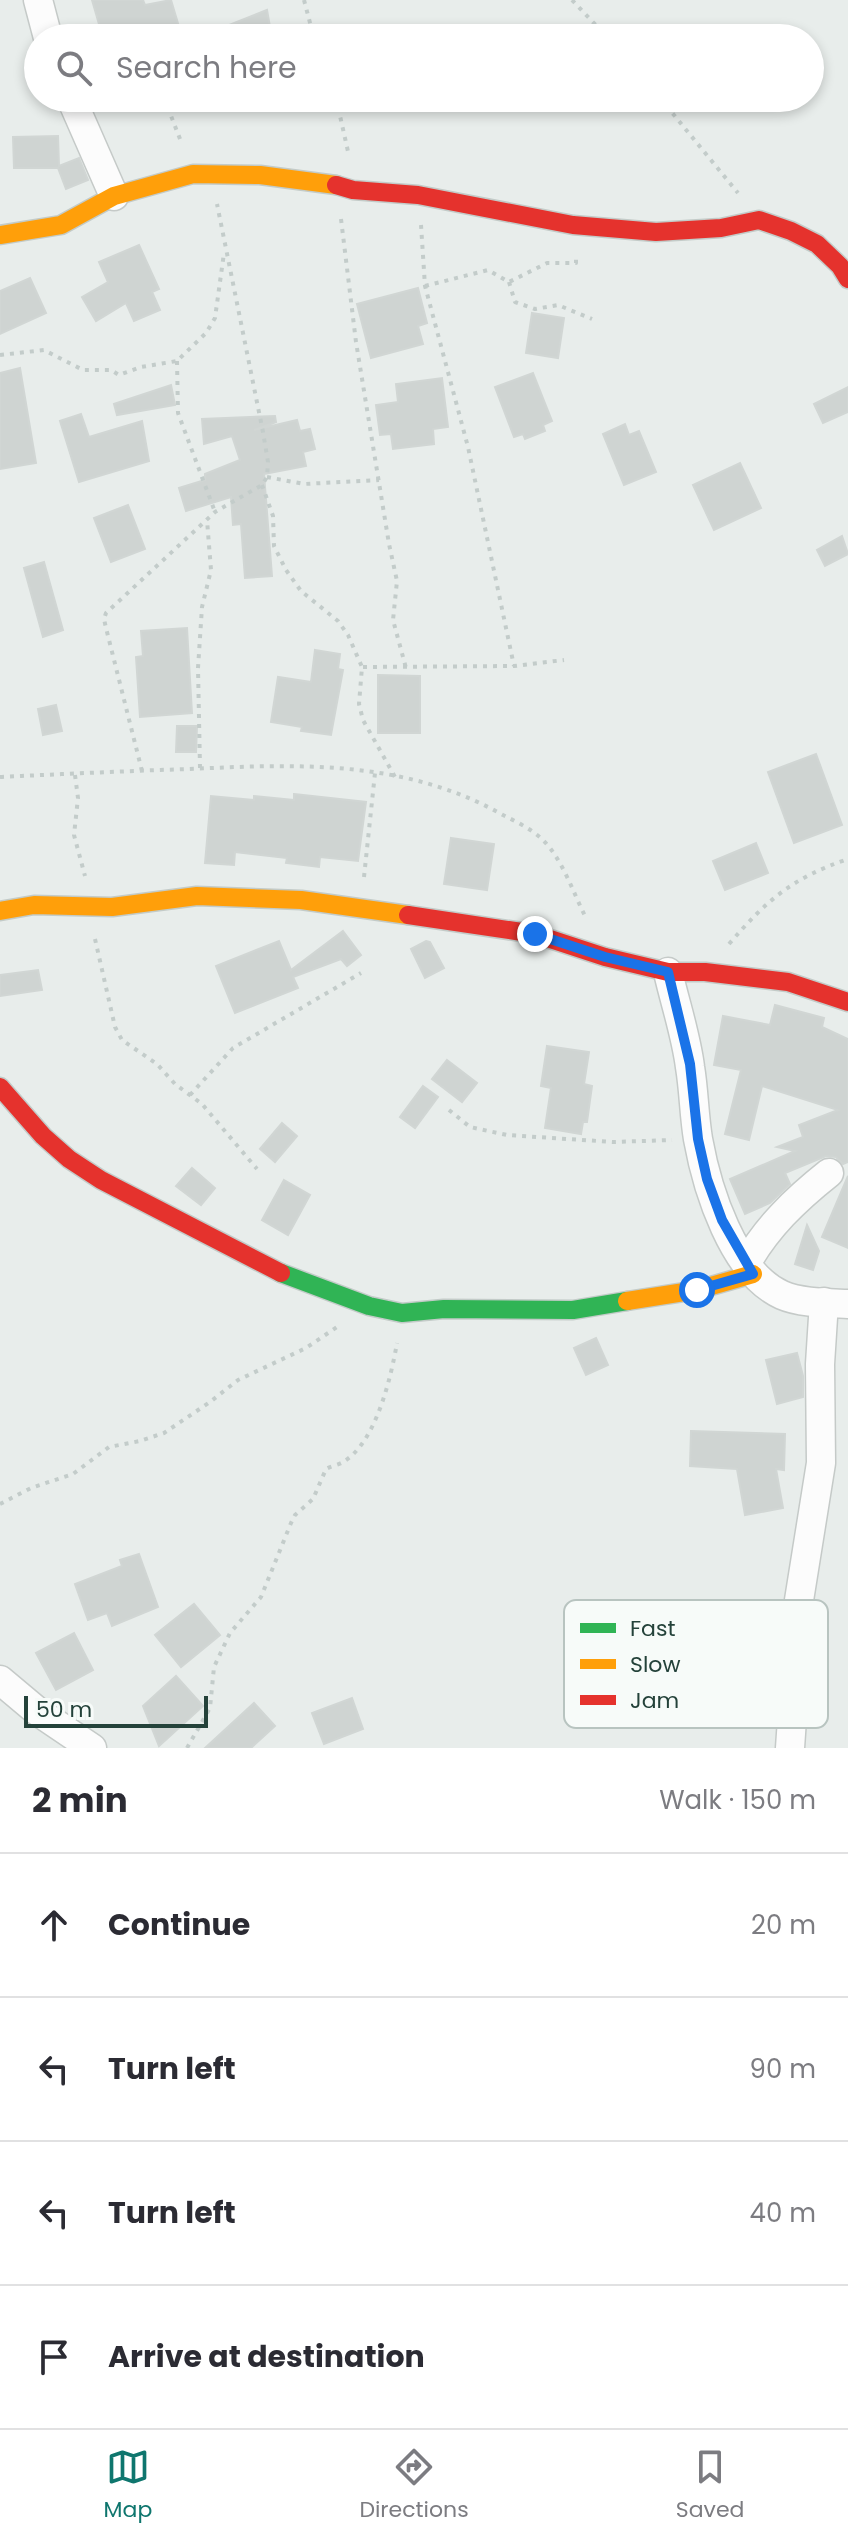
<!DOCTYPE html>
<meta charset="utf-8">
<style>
:root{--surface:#fff;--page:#f2f2f3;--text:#2b2b33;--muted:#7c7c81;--line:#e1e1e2;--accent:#0f766e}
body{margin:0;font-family:Poppins,sans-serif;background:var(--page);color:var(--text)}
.scale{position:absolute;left:24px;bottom:20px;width:184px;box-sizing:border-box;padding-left:8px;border:4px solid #24423a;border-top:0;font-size:22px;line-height:28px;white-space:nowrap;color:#24423a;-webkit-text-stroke:6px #f7fbf9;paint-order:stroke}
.stop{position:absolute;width:24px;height:24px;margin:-18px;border:6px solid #1a73e8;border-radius:50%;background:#fff}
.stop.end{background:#1a73e8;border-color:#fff;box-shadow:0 2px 8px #0008}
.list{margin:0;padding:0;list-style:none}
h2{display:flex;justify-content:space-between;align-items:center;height:104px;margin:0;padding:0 32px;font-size:34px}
h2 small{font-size:26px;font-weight:400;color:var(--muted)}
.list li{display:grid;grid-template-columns:52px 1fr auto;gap:24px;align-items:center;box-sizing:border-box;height:144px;padding:0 32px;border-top:2px solid var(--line)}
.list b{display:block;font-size:30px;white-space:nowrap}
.list em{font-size:26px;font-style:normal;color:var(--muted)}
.icon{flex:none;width:44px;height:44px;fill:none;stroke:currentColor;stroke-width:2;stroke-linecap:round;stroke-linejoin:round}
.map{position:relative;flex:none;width:848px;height:1748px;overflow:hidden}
.search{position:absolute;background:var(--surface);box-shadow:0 4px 12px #0003;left:24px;right:24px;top:24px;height:88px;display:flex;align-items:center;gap:20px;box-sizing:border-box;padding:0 28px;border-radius:44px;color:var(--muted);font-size:30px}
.sheet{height:680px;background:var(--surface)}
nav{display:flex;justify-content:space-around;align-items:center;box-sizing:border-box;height:112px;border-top:2px solid var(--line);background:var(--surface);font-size:22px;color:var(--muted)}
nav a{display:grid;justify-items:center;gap:4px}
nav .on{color:var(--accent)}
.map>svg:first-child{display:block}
.building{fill:#cfd4d2;stroke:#d1d6d4;stroke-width:2}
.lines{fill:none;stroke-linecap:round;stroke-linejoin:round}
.street-casing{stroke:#c5cac8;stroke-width:31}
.fast-casing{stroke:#c3cbc8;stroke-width:21}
.slow-casing{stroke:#c3cbc8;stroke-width:21}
.jam-casing{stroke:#c3cbc8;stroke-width:21}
.path{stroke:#c3ccca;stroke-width:4;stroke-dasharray:4 6;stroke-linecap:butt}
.street{stroke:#fcfcfc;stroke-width:28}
.fast{stroke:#30b455;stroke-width:18}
.slow{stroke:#ff9f0a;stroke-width:18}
.jam{stroke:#e5322d;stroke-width:18}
.route{stroke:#1a73e8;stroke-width:10}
.key{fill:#f7fbf9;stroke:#b8c4c0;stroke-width:2}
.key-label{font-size:22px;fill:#24423a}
</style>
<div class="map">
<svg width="848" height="1748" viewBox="0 0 848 1748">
<rect width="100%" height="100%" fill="#e8edeb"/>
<g class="building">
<path d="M 92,0 L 143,0 L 145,5 L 171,0 L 180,30 L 152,38 L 103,38 Z"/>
<path d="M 267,10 L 272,38 L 199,38 L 199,37 Z"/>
<path d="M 58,136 L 59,166 L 79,158 L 88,180 L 66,189 L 58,168 L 14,168 L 13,137 Z"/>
<path d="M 139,245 L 159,289 L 152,292 L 160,310 L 134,321 L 126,303 L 96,321 L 82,297 L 108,282 L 99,262 Z"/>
<path d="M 30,278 L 46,313 L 0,334 L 0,291 Z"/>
<path d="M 418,288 L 427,323 L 418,326 L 423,344 L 371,358 L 357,304 Z"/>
<path d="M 532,313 L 564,318 L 558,358 L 526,353 Z"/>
<path d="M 20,368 L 36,463 L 0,469 L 0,373 Z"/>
<path d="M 533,373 L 552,421 L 543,425 L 545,431 L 525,439 L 523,434 L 514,437 L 495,387 Z"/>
<path d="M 442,378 L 448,427 L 433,429 L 434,444 L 393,449 L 391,434 L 380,435 L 376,405 L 398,402 L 396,384 Z"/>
<path d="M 171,385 L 175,405 L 117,415 L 114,404 Z"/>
<path d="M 848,387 L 848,412 L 823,423 L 814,404 Z"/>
<path d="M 81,414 L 89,437 L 142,421 L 149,461 L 79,482 L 60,421 Z"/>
<path d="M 275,416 L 276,422 L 254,430 L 297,420 L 300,431 L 310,429 L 315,449 L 303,452 L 306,466 L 264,474 L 272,576 L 245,578 L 241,524 L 233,525 L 231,497 L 186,511 L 179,488 L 205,480 L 205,474 L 240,460 L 232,436 L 204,444 L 202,419 Z"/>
<path d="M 625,424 L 629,435 L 639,431 L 656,472 L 624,485 L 603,434 Z"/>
<path d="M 740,463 L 761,508 L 714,530 L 693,485 Z"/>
<path d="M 128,505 L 145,549 L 111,562 L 94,518 Z"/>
<path d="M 842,536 L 848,554 L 825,566 L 817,550 Z"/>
<path d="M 44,562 L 63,630 L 43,637 L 24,568 Z"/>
<path d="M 187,628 L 192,713 L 140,717 L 136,657 L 143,656 L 141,631 Z"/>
<path d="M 315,650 L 340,654 L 338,669 L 343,670 L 331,735 L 301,731 L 302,727 L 271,722 L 278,677 L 311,682 Z"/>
<path d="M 378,675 L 420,676 L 420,733 L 378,733 Z"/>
<path d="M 56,705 L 62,731 L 43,735 L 38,709 Z"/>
<path d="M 177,726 L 197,726 L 196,752 L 176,752 Z"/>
<path d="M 816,754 L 842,825 L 794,843 L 768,772 Z"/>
<path d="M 294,794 L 366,802 L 358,861 L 320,857 L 319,867 L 286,863 L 287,858 L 235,852 L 234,865 L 205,863 L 211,796 L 254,800 L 254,796 L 294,800 Z"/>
<path d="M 451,838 L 494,844 L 487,890 L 444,884 Z"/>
<path d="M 756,843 L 768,873 L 725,890 L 713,861 Z"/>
<path d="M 343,931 L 361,955 L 347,966 L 341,959 L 293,977 L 298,988 L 235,1013 L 216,966 L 279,941 L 291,970 Z"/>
<path d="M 426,941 L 430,942 L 444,968 L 425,978 L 411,949 Z"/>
<path d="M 38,970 L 42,990 L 0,996 L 0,975 Z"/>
<path d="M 775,1005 L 824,1018 L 822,1027 L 848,1039 L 848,1162 L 843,1164 L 836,1157 L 826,1156 L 785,1173 L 790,1184 L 770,1203 L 745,1214 L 730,1179 L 795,1151 L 777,1147 L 803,1137 L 799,1125 L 838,1110 L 762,1086 L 749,1140 L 725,1134 L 741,1070 L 714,1065 L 723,1016 L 770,1025 Z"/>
<path d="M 547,1046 L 589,1052 L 584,1084 L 592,1086 L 587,1122 L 583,1122 L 581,1134 L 545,1128 L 551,1088 L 541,1086 Z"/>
<path d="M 447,1060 L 477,1083 L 462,1102 L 432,1079 Z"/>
<path d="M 423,1086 L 438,1097 L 415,1128 L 400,1117 Z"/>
<path d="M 282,1123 L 297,1136 L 275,1162 L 260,1149 Z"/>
<path d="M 192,1168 L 215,1188 L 201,1205 L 176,1186 Z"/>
<path d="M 848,1176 L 848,1248 L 822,1237 Z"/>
<path d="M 284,1180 L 310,1195 L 288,1235 L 262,1220 Z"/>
<path d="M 807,1225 L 819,1251 L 813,1270 L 795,1264 Z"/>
<path d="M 596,1338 L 608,1365 L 586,1375 L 574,1348 Z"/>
<path d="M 797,1353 L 803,1376 L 803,1397 L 777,1404 L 766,1360 Z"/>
<path d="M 691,1431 L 785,1434 L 784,1470 L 776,1469 L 783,1508 L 745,1515 L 737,1469 L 690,1466 Z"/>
<path d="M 139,1554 L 158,1607 L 112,1626 L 107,1613 L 88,1620 L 75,1584 L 122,1566 L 120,1560 Z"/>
<path d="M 194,1604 L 220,1635 L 181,1667 L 155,1635 Z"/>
<path d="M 74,1633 L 93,1670 L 56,1690 L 36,1653 Z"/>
<path d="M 176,1676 L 203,1706 L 159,1746 L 143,1706 Z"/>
<path d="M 352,1698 L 363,1729 L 324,1744 L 312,1713 Z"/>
<path d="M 254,1703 L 275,1726 L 251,1748 L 205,1748 Z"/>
</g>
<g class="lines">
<g class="street-casing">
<g id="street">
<path d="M 38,0 L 48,38"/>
<path d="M 71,98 L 114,196"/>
<path d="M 668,972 C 675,1003 686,1035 690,1067 C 694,1091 694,1115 698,1139 C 707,1189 733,1273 782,1295 C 800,1303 828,1303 848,1304"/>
<path d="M 746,1264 C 767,1227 795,1200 829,1173"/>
<path d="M 0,1680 L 37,1711 L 92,1748"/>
<path d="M 790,1748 L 796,1661 L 796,1619 L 821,1463 L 820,1364 L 824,1302"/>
</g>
</g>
<g class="fast-casing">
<path id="fast" d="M 281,1273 L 369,1306 L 402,1313 L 444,1309 L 573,1310 L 627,1301"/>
</g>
<g class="slow-casing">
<g id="slow">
<path d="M 0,235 L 61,225 L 114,196 L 193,174 L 260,175 L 336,185"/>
<path d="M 0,911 L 34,905 L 112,907 L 197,896 L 301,900 L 408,915"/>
<path d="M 627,1301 L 697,1290 L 753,1274"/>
</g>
</g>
<g class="jam-casing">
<g id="jam">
<path d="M 336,185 L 353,190 L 418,195 L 573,225 L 656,232 L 721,228 L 759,220 L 791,231 L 817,244 L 840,266 L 848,279"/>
<path d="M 408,915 L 535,934 L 605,957 L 668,972 L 705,972 L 788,982 L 848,1002"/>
<path d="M 0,1087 L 43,1136 L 69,1159 L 101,1180 L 281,1273"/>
</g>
</g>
<g class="path">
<path d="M 304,0 L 314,38"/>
<path d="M 572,0 L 608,38"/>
<path d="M 164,98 L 182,144"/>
<path d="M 336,98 L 349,156"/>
<path d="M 660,98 L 738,193"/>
<path d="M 341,219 L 356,342 L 389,544 L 397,581 L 393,620 L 406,668"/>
<path d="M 421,225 L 425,286 L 468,447 L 514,666"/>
<path d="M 509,282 L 515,302 L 535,309 L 558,305 L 592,319"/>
<path d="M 425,286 L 488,270 L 509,282 L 547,263 L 576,263 L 576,255"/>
<path d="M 0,355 L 44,350 L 83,370 L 111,370 L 119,375 L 141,367 L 177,361 L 206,333 L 215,318 L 224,253"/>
<path d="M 177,361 L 178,413 L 215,512"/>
<path d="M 267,477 L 304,484 L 379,480"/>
<path d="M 262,485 L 273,516 L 274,546 L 286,570 L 301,591 L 338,621 L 348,635 L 362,667 L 359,704 L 363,720 L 395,777"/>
<path d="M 363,667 L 514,666 L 564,660"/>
<path d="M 200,768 L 198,668 L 202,607 L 211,570 L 207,520"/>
<path d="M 142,771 L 106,628 L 104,619 L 106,613 L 215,512 L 262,485 L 267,477 L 268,462 L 263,432 L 217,204"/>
<path d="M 75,775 L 78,798 L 74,835 L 85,876"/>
<path d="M 0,777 C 63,774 126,771 189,769 C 298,764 404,759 503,815 C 517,822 533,830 544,841 C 563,861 573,892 585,916"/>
<path d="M 364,877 L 375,773"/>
<path d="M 95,939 L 115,1027 L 122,1040 L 157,1064 L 175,1084 L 202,1104 L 257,1169"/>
<path d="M 729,944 C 767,900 792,878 848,859"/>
<path d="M 190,1095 L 233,1048 L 361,973"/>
<path d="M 449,1110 L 470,1127 L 507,1135 L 613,1142 L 672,1140"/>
<path d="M 0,1504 L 31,1488 L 73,1474 L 109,1447 L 140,1441 L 164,1433 L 210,1402 L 238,1380 L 306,1348 L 337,1327"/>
<path d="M 187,1748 L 210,1708 L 214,1667 L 230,1633 L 261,1597 L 291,1523 L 295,1515 L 313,1499 L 326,1469 C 331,1466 338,1465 343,1462 C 376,1443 391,1377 397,1343"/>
</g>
<use href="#street" class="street"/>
<use href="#fast" class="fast"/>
<use href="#slow" class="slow"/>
<use href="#jam" class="jam"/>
</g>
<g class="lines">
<path class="route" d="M 535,934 L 605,957 L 668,972 L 690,1064 L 698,1139 L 707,1179 L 722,1220 L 753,1274 L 697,1290"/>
</g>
<rect x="564" y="1600" width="264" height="128" rx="12" class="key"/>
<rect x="580" y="1623" width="36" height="10" fill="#30b455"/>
<rect x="580" y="1659" width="36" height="10" fill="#ff9f0a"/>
<rect x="580" y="1695" width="36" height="10" fill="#e5322d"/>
<g class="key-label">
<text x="630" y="1636">Fast</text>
<text x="630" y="1672">Slow</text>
<text x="630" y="1708">Jam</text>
</g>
</svg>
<div class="scale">50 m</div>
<div class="stop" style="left:697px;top:1290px"></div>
<div class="stop end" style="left:535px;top:934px"></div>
<div class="search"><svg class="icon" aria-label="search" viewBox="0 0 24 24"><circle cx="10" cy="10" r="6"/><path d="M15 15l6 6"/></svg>Search here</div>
</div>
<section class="sheet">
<h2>2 min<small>Walk · 150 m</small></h2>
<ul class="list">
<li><svg class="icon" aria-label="ahead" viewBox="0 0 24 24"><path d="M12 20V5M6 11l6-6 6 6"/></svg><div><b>Continue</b></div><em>20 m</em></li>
<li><svg class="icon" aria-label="left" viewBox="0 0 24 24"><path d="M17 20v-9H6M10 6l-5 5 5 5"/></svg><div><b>Turn left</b></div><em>90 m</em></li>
<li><svg class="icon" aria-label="left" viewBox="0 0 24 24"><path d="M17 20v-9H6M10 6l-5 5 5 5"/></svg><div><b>Turn left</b></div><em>40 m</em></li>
<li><svg class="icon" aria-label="arrive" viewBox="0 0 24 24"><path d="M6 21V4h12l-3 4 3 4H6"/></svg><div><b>Arrive at destination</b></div></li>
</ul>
</section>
<nav>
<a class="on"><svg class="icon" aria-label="map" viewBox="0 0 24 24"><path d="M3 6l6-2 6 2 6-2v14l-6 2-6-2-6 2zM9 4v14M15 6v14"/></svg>Map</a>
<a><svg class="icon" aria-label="directions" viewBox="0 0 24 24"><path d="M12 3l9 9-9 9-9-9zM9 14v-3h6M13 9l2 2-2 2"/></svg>Directions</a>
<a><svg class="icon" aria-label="saved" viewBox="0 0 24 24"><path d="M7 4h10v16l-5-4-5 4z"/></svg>Saved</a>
</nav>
